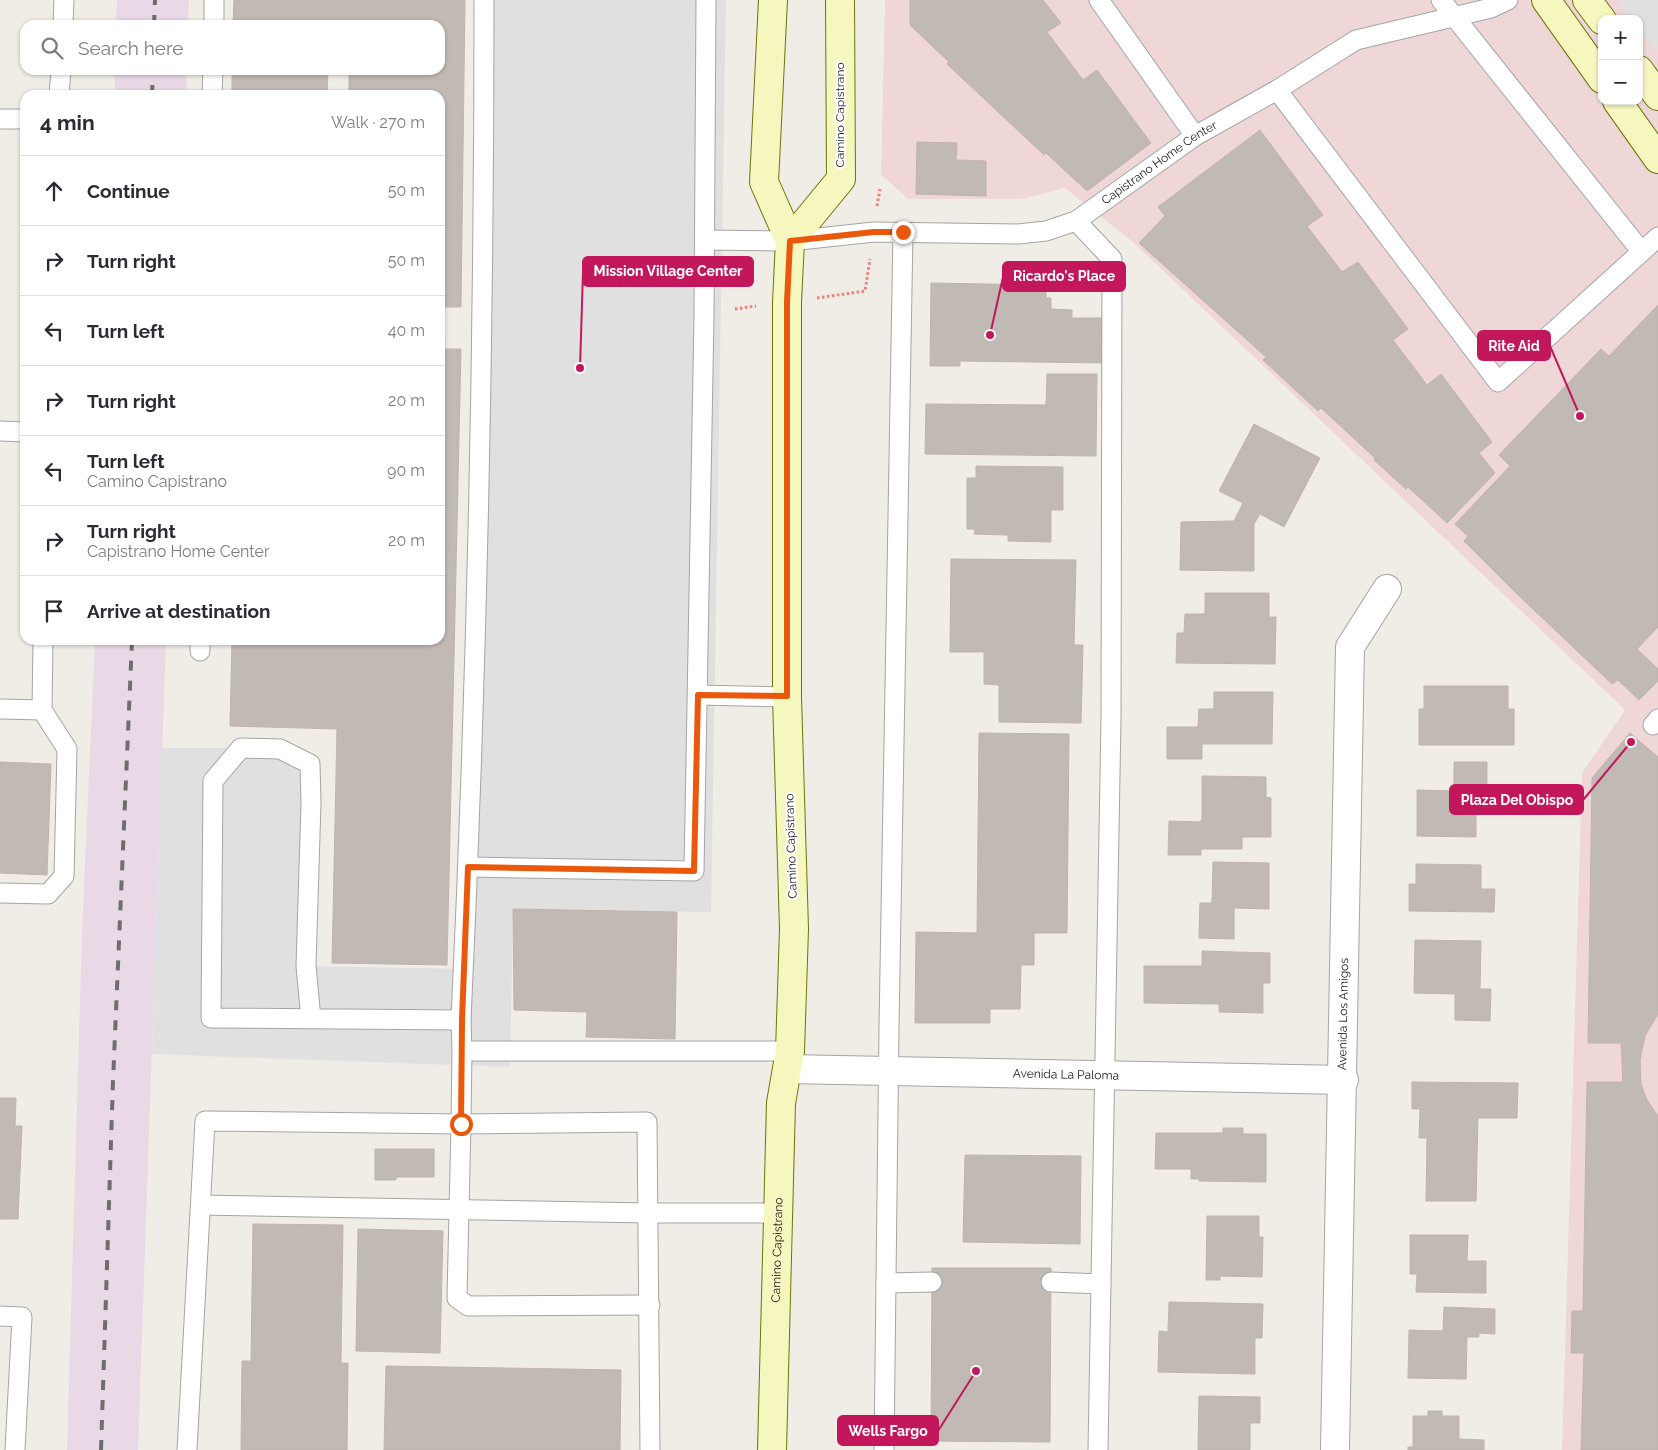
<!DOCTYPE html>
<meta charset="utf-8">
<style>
:root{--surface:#fff;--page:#f2f2f3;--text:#2b2b33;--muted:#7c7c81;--line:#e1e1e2}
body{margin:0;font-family:Raleway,sans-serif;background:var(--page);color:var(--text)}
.controls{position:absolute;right:15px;top:15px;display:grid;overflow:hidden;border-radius:10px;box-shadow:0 1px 4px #0004}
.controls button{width:45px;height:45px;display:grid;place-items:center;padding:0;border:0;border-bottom:1px solid var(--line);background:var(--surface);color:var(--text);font:25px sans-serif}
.stop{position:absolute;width:15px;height:15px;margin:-11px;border:4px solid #ea580c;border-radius:50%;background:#fff}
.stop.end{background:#ea580c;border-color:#fff;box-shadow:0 1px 5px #0008}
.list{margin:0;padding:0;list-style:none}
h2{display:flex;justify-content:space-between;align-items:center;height:65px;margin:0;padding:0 20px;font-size:21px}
h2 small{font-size:16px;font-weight:400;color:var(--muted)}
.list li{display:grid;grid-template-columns:32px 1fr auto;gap:15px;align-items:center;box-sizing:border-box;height:70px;padding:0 20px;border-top:1px solid var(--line)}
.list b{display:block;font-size:19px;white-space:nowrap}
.list p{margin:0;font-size:16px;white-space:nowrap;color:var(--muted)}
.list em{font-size:16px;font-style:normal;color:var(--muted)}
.icon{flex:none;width:28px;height:28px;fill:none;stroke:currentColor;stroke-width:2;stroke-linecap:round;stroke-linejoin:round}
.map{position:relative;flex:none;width:1658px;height:1450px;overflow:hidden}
.search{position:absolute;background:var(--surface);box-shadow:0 1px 4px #0004;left:20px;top:20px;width:425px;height:55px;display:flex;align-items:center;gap:12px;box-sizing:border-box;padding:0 18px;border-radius:15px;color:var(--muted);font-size:19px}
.panel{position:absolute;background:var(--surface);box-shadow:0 1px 4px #0004;left:20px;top:90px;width:425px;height:555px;border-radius:15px}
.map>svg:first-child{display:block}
.commercial{fill:#f0d7d7;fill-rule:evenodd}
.industrial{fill:#e9d9e6}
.parking{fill:#e0e0e0}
.building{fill:#c1b9b3;stroke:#c1b3aa}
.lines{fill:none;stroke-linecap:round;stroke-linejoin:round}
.lane-casing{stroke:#a4a4a4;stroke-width:21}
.street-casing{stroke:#a4a4a4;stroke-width:30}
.secondary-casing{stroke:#6d7509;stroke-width:30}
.path{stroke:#f47d74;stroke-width:3;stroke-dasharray:2.5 2.5;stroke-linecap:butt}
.lane{stroke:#fff;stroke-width:19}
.street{stroke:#fff;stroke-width:28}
.secondary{stroke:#f6f7be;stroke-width:28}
.rail{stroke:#6e6e6e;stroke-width:4;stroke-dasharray:10 10;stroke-linecap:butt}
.route{stroke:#ea580c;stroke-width:6}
.labels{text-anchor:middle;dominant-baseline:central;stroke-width:4;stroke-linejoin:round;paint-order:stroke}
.street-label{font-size:12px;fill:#202020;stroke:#fff}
.leader{fill:none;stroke:#c2185b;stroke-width:2}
.callout-dot{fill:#c2185b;stroke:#fff;stroke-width:2}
.callout{fill:#c2185b;stroke:#c2185b;stroke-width:2}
.callout-label{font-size:14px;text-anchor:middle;font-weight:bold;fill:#fff}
</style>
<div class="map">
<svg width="1658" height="1450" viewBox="0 0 1658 1450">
<rect width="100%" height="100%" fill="#f0ede7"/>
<path class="commercial" d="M 885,0 L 1658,0 L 1658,1450 L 1562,1450 L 1582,773 L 1625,710 L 1133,242 L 1065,188 L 1022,199 L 908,199 L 881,174 ZM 1602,19 L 1639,19 L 1639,101 L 1602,101 Z"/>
<g class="industrial">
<path d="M 117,0 L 189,0 L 188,25 L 116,25 Z"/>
<path d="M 115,70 L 187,70 L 186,95 L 115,95 Z"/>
<path d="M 95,640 L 166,640 L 138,1450 L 67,1450 L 82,932 Z"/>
</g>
<g class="parking">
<path d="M 481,0 L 726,0 L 711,912 L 513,909 L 510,1067 L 152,1054 L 162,748 L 241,748 L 310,764 L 307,966 L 464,969 Z"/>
<path d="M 1620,0 L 1658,0 L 1658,52 L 1639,29 L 1639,19 L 1632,19 L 1619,3 Z"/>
</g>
<g class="building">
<path d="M 234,0 L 465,0 L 461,307 L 440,307 L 440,95 L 349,95 L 349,70 L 440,70 L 440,25 L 233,25 Z"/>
<path d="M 910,0 L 1043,0 L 1061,23 L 1047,32 L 1083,80 L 1097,70 L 1151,143 L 1087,191 L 1046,153 L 1044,155 L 947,64 L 949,62 L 910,25 Z"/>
<path d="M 232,70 L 328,70 L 327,95 L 232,95 Z"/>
<path d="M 1260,130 L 1323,215 L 1307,226 L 1342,272 L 1358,262 L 1408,329 L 1393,340 L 1427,385 L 1441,374 L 1492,442 L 1479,453 L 1495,473 L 1447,523 L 1408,487 L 1406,489 L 1374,460 L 1375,458 L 1321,408 L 1318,411 L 1263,360 L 1266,357 L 1139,243 L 1165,216 L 1158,207 Z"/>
<path d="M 917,142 L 957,143 L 956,160 L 986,161 L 986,196 L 916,194 Z"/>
<path d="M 931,283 L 1046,285 L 1046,298 L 1051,298 L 1051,309 L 1072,310 L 1072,318 L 1105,318 L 1104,363 L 960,361 L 960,366 L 930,366 Z"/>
<path d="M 1658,305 L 1658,627 L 1637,649 L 1658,669 L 1658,681 L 1639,700 L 1618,680 L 1612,684 L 1515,592 L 1464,541 L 1468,536 L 1455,524 L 1510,466 L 1499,455 L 1601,349 L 1609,356 Z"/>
<path d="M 440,349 L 461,349 L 447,965 L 332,963 L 337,729 L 230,726 L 232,640 L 440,640 Z"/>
<path d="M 1047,374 L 1097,374 L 1096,456 L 925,454 L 926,404 L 1046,405 Z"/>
<path d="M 1254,424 L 1320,458 L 1284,527 L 1260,514 L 1254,524 L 1254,571 L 1180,570 L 1181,522 L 1234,521 L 1243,503 L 1219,491 Z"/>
<path d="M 976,466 L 1063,467 L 1063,510 L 1051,510 L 1051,542 L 1008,541 L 1008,535 L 974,534 L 975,529 L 967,529 L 967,478 L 976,478 Z"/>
<path d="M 951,559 L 1076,560 L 1074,645 L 1083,645 L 1081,723 L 999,722 L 999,685 L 984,684 L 984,652 L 950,652 Z"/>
<path d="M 1205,593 L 1269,593 L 1269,617 L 1276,617 L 1275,664 L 1176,663 L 1177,633 L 1184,633 L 1185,614 L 1205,614 Z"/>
<path d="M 1424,686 L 1508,686 L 1508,709 L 1514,709 L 1514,745 L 1419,745 L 1419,709 L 1424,709 Z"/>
<path d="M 1214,692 L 1273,692 L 1272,744 L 1202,744 L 1202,759 L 1167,759 L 1167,727 L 1198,727 L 1199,709 L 1214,709 Z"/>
<path d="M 979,733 L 1069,734 L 1067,933 L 1034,933 L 1034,965 L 1021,965 L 1020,1009 L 990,1009 L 990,1023 L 915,1023 L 916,932 L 977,933 Z"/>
<path d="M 1630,733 L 1658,757 L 1658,1014 L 1645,1036 L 1640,1060 L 1641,1084 L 1647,1100 L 1658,1116 L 1658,1450 L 1581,1450 L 1584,1353 L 1571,1353 L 1572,1311 L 1583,1311 L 1587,1082 L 1623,1082 L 1621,1043 L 1588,1043 L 1592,778 Z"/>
<path d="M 0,762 L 51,764 L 47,875 L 0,873 Z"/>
<path d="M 1454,762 L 1487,762 L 1487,796 L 1476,796 L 1476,837 L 1417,836 L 1417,790 L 1454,791 Z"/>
<path d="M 1202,776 L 1266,777 L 1266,797 L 1271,798 L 1271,837 L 1242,837 L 1242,849 L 1201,849 L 1201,855 L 1168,855 L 1169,821 L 1199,822 L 1202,820 Z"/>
<path d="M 1213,862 L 1269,863 L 1269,909 L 1234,908 L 1234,939 L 1199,938 L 1200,903 L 1212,903 Z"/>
<path d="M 1416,864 L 1481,865 L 1481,889 L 1495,889 L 1494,912 L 1409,911 L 1409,884 L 1416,884 Z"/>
<path d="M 513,909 L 677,912 L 675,1039 L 586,1037 L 587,1012 L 514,1010 Z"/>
<path d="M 1415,940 L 1481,941 L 1480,989 L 1491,989 L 1490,1021 L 1455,1020 L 1455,994 L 1414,993 Z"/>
<path d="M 1202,951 L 1270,953 L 1270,983 L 1263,983 L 1263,1013 L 1219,1012 L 1219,1004 L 1144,1003 L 1144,966 L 1202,966 Z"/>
<path d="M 1412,1082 L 1518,1083 L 1517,1118 L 1478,1118 L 1476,1201 L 1426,1201 L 1427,1138 L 1419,1138 L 1420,1109 L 1412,1109 Z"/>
<path d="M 0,1098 L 16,1098 L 15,1126 L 22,1126 L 18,1219 L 0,1219 Z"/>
<path d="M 1223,1128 L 1243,1128 L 1243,1134 L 1266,1134 L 1266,1182 L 1199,1181 L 1199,1179 L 1191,1179 L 1191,1169 L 1155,1169 L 1156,1133 L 1223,1133 Z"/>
<path d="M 375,1149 L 434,1149 L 434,1177 L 396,1177 L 396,1180 L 375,1180 Z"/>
<path d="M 965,1155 L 1081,1156 L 1080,1244 L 963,1242 Z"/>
<path d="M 1207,1216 L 1259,1216 L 1259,1237 L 1263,1237 L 1262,1277 L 1220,1276 L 1220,1280 L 1206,1280 Z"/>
<path d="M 253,1224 L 343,1225 L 341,1363 L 348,1363 L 347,1450 L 241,1450 L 242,1361 L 251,1361 Z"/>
<path d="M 358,1229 L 443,1231 L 440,1353 L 356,1351 Z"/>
<path d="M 1410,1235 L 1468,1235 L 1467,1261 L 1486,1261 L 1486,1293 L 1416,1292 L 1417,1274 L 1410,1274 Z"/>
<path d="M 932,1268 L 1051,1268 L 1050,1442 L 931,1441 Z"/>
<path d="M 1169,1302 L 1263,1304 L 1262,1338 L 1255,1338 L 1255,1374 L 1158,1372 L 1159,1331 L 1168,1332 Z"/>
<path d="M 1444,1307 L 1495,1309 L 1495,1334 L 1479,1333 L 1479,1337 L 1467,1337 L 1466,1379 L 1408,1378 L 1409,1330 L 1443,1331 Z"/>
<path d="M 386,1366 L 621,1370 L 620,1450 L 384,1450 Z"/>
<path d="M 1199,1396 L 1260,1397 L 1260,1423 L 1250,1423 L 1250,1450 L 1198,1450 Z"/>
<path d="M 1428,1411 L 1442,1411 L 1442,1416 L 1459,1416 L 1459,1439 L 1484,1440 L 1484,1450 L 1408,1450 L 1408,1447 L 1413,1447 L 1413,1416 L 1428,1416 Z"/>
</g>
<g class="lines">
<g class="lane-casing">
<g id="lane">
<path d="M 1099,0 L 1195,136"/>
<path d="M 1441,0 L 1641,251"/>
<path d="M 63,25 L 64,0"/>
<path d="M 214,25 L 214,0"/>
<path d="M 1277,90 L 1498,382 L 1658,237"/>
<path d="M 59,95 L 61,70"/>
<path d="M 212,95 L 213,70"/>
<path d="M 0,119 L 25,119"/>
<path d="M 1076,221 L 1112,259 L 1111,719 L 1098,1450"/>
<path id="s1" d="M 705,240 L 790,241 L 874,232 L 1018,234 L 1046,231 L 1076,221 L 1195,136 L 1277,90 L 1356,40 L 1491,8 L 1508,0"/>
<path d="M 0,431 L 25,432"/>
<path d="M 200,651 L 200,640"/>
<path d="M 698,695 L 787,697"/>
<path d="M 0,709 L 42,710"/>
<path d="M 1653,725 L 1658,719"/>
<path d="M 468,867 L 694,871 L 704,316 L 706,0"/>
<path d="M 0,893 L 48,894 L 64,876 L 67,749 L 42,710 L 43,640"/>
<path d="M 311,1019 L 306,966 L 311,803 L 310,764 L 280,749 L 241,748 L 213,781 L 211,1018 L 461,1020 C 477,680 484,340 484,0"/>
<path d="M 461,1020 L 462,1051 L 790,1051"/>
<path d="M 462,1051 L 461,1124 L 647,1122 L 650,1450"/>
<path d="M 201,1205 L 649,1213 L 778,1213"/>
<path d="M 1051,1282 L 1101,1284"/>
<path d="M 886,1283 L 932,1282"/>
<path d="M 0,1316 L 22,1317 L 15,1450"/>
<path d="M 187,1450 L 205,1121 L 461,1124 L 457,1298 L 468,1306 L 650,1305"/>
<path d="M 884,1450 L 889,1027 L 903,232"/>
</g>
</g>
<g class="street-casing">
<g id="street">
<path id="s2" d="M 787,1069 L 1344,1080"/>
<path id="s3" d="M 1335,1450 L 1350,647 L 1387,589"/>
</g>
</g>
<g class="secondary-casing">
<g id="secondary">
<path d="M 1546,0 L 1602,79"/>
<path d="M 1587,0 L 1602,20"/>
<path d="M 1639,70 L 1658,96"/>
<path d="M 1617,101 L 1658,159"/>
<path d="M 790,241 L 841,179 L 840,0"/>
<path id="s4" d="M 772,1450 L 781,1103 L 790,1051 L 794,929 L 787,697 L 787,302 L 790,241 L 764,182 L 773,0"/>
</g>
</g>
<g class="path">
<path d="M 877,206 L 880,189"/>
<path d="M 817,298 L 865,291 L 870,259"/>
<path d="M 735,309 L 756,306"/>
</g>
<use href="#lane" class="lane"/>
<use href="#street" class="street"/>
<use href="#secondary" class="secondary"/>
<g class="rail">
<path d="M 154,25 L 155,0"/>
<path d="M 152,95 L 153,70"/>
<path d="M 101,1450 L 113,1081 L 132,640"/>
</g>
</g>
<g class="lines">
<path class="route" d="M 461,1124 L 462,1020 L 468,867 L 694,871 L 698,695 L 787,696 L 787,302 L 790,241 L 874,232 L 903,232"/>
</g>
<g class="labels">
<g class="street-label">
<text transform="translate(840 115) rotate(-90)">Camino Capistrano</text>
<text stroke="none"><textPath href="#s1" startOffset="475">Capistrano Home Center</textPath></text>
<text transform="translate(791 846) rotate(-92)">Camino Capistrano</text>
<text stroke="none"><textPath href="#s3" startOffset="436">Avenida Los Amigos</textPath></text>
<text stroke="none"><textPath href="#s2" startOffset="279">Avenida La Paloma</textPath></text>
<text stroke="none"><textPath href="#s4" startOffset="200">Camino Capistrano</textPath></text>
</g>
</g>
<path class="leader" d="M580 368L583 272M990 335L1003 277M1580 416L1550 346M1631 742L1583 800M976 1371L938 1431"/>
<g class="callout-dot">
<circle cx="580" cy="368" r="5"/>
<circle cx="990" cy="335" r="5"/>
<circle cx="1580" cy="416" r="5"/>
<circle cx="1631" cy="742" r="5"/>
<circle cx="976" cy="1371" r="5"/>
</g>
<g class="callout">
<rect x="583" y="257" width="170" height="29" rx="5"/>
<rect x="1003" y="262" width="122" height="29" rx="5"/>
<rect x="1478" y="331" width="72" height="29" rx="5"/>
<rect x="1450" y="785" width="133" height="29" rx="5"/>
<rect x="838" y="1416" width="100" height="29" rx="5"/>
</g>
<g class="callout-label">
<text x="668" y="276">Mission Village Center</text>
<text x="1064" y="281">Ricardo's Place</text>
<text x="1514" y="351">Rite Aid</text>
<text x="1517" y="805">Plaza Del Obispo</text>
<text x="888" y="1436">Wells Fargo</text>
</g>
</svg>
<div class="controls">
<button>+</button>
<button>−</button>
</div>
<div class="stop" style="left:461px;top:1124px"></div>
<div class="stop end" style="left:903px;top:232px"></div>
<div class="search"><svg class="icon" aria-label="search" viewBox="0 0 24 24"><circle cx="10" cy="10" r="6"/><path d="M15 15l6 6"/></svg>Search here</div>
<section class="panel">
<h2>4 min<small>Walk · 270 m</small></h2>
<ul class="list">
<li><svg class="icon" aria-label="ahead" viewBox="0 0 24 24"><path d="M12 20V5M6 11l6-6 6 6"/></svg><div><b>Continue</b></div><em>50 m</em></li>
<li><svg class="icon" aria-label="right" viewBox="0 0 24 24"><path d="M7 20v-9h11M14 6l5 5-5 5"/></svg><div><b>Turn right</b></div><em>50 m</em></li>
<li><svg class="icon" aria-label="left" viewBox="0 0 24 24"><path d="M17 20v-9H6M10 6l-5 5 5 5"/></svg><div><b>Turn left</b></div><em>40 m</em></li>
<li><svg class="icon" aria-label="right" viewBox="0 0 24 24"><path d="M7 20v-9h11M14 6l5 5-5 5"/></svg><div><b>Turn right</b></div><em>20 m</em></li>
<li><svg class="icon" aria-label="left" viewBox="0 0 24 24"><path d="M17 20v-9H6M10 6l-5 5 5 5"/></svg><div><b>Turn left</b><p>Camino Capistrano</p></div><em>90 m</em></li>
<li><svg class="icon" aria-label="right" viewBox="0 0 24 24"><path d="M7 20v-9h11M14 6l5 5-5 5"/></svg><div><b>Turn right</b><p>Capistrano Home Center</p></div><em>20 m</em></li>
<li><svg class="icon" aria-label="arrive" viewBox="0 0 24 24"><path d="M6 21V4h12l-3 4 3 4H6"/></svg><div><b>Arrive at destination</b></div></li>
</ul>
</section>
</div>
